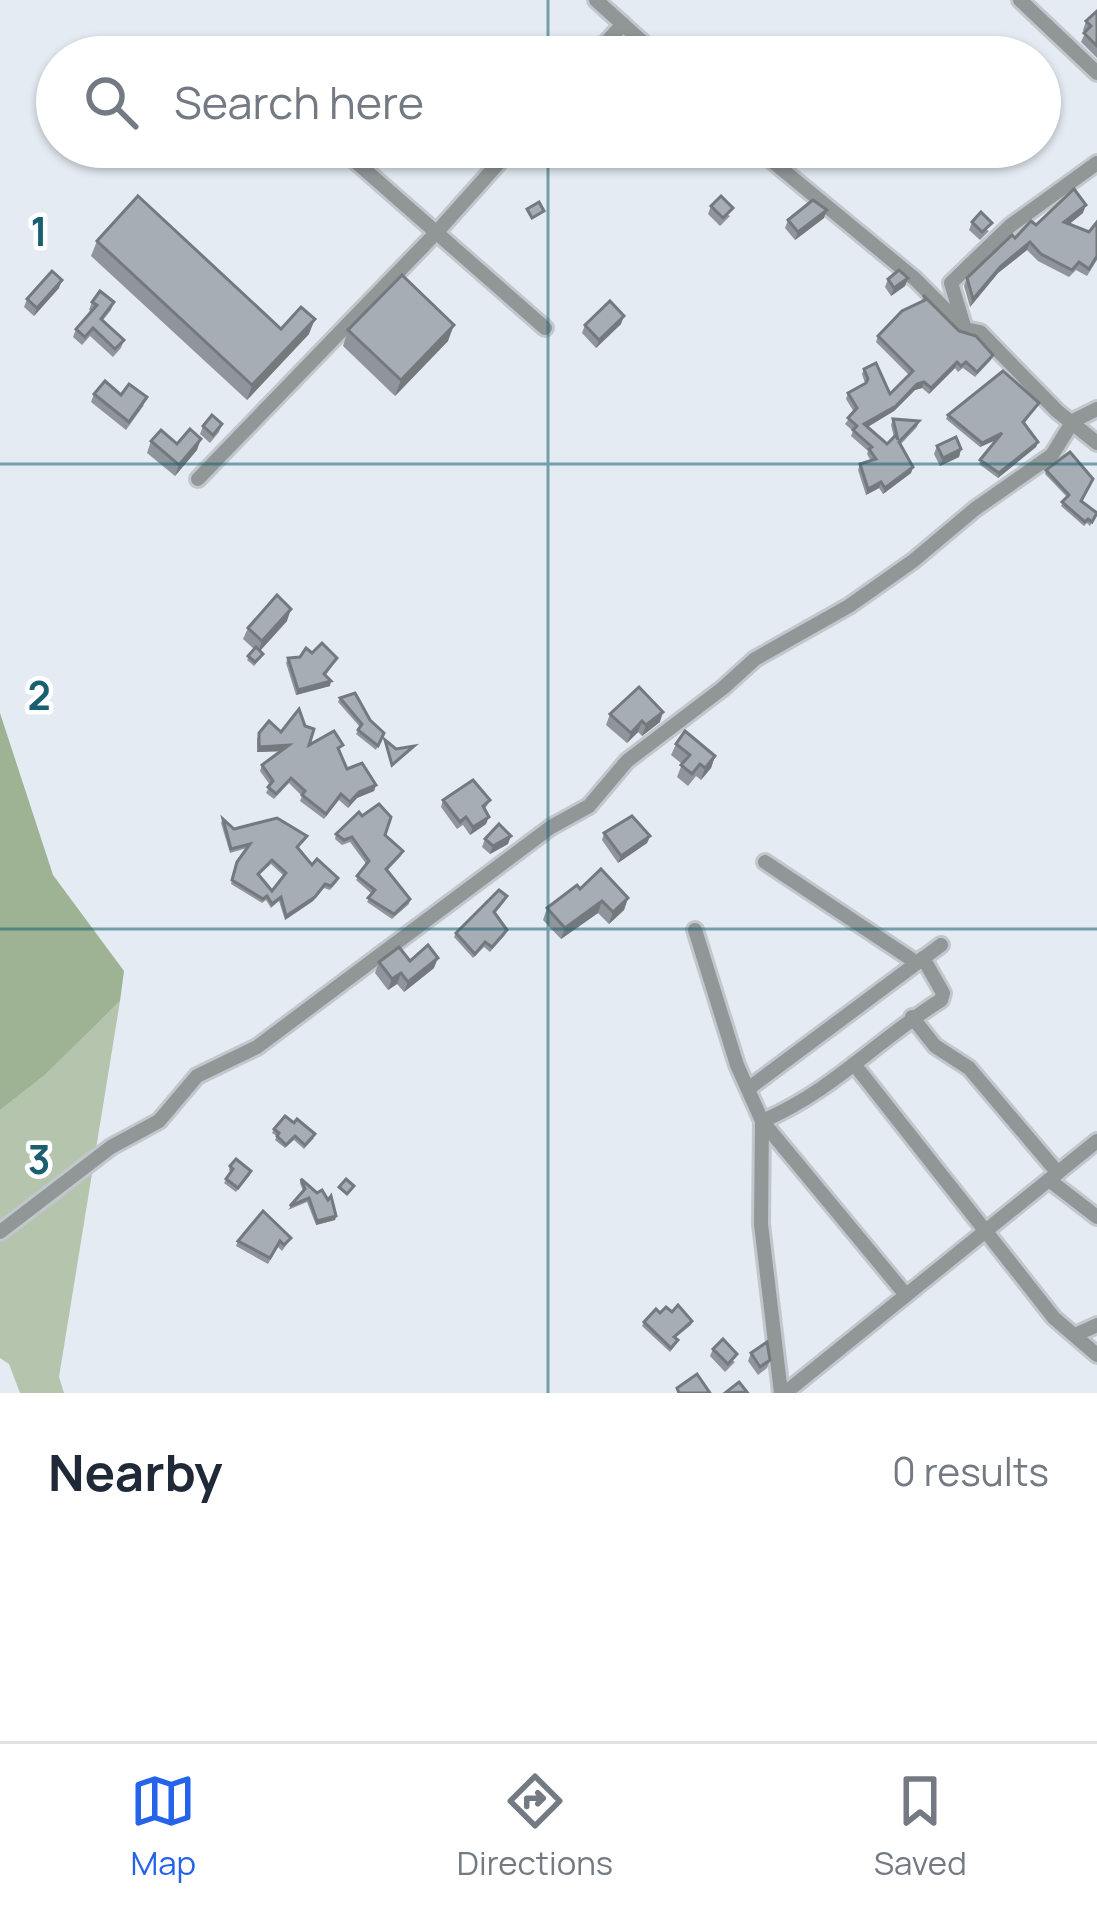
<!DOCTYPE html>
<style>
:root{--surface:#fff;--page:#f6f6f7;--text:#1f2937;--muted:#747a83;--line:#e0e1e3;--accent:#2563eb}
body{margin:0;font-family:Manrope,sans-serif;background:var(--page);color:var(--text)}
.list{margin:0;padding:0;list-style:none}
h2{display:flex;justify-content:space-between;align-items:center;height:156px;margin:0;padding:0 48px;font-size:51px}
h2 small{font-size:39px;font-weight:400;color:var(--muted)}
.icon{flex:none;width:66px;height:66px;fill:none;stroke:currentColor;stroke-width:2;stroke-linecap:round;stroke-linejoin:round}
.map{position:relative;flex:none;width:1097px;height:1393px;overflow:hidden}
.search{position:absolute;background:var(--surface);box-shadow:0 3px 9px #0004;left:36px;right:36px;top:36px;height:132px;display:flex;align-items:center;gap:30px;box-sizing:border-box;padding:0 42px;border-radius:66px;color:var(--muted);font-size:45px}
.sheet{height:348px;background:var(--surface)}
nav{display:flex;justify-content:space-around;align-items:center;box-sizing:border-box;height:168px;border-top:3px solid var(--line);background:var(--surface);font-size:33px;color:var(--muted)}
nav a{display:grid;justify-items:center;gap:6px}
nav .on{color:var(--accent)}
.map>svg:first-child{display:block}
.green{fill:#b5c4ad}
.forest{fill:#9db393}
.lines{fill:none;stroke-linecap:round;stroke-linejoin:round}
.minor-casing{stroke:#c1c7cd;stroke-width:20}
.minor{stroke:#919697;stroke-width:14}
.wall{fill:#8f959b;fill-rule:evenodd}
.shaded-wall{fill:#74797e}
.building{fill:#a6adb4;stroke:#74797e;stroke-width:3;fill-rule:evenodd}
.grid{fill:none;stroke:#185f70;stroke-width:3;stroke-opacity:0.55}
.grid-label{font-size:39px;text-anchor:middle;font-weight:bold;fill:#185f70;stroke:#fff;stroke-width:9;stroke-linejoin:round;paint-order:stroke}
</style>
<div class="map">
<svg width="1097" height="1393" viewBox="0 0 1097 1393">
<rect width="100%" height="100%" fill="#e4ebf2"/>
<path class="green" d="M 120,1001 L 59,1377 L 64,1393 L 20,1393 L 9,1364 L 0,1358 L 0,1110 L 45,1075 Z"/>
<path class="forest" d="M 0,713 L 53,875 L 124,971 L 120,1001 L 45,1075 L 0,1110 Z"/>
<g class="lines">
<g class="minor-casing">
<g id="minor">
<path d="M 596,0 L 659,57"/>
<path d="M 1020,0 L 1097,73"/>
<path d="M 593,57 L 623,24"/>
<path d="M 339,147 L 545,328"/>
<path d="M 755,147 L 915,279 L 965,329 L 980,332 L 1057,411 L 1097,443"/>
<path d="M 964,326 L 951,283 L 1010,226 L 1097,163"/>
<path d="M 198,479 L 435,234 L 513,147"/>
<path d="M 765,862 L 917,963"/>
<path d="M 695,930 L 737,1065 L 762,1121 L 906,1295"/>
<path d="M 912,1017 L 935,1046 L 969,1068 L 1058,1173"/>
<path d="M 854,1064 L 1054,1318 L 1097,1355"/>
<path d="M 748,1089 L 941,945"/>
<path d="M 1049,1180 L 1097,1217"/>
<path d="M 0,1232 L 111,1147 L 159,1121 L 197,1076 L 257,1047 L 551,827 L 589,806 L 627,761 L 723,688 L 755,659 L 849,606 L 913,561 L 975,509 L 1052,455 L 1073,421 L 1097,409"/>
<path d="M 1075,1335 L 1097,1325"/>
<path d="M 781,1393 L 761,1224 L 762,1121 C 833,1091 877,1040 941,1000 L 943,993 L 923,958"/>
<path d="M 785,1393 L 1097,1141"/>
</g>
</g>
<use href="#minor" class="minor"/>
</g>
<g class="wall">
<path d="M 1097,11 L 1097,58 L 1081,42 L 1085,33 L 1083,30 L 1086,21 Z"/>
<path d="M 783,147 L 811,147 L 798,162 Z"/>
<path d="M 711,206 L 730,216 L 720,226 L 708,214 Z"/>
<path d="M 1083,213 L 1069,224 L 1089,232 L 1097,222 L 1097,260 L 1087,276 L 1076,270 L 1069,277 L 1038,261 L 1027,250 L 998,273 L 970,307 L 964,286 L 967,278 L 1036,225 Z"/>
<path d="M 824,218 L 795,240 L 785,228 L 788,220 Z"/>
<path d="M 972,222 L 989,231 L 980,240 L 969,230 Z"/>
<path d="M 97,241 L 281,329 L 309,334 L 247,400 L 91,256 Z"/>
<path d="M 908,278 L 905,286 L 891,296 L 885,287 L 888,279 Z"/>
<path d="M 59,288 L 34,316 L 24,307 L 27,299 Z"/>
<path d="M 923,295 L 959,331 L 993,355 L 991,360 L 975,377 L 963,368 L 958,372 L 955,368 L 929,394 L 922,388 L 915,390 L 894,411 L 868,427 L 887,444 L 894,437 L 891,425 L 893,419 L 919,421 L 917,427 L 901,444 L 913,467 L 911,473 L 883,494 L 879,488 L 866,495 L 858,470 L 860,464 L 871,461 L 867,454 L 868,451 L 851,436 L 853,431 L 845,424 L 854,412 L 846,399 L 848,393 L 865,383 L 862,374 L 864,369 L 890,394 L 909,375 L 876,342 L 878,336 L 922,302 Z"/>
<path d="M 92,302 L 114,302 L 111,310 L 103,320 L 124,340 L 121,348 L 113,357 L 90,336 L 82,345 L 73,337 L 76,329 L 91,311 L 89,310 Z"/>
<path d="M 621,324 L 596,348 L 582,333 L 585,325 Z"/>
<path d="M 348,330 L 448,341 L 395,396 L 343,346 Z"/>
<path d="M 94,394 L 121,395 L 144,405 L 126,430 L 91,402 Z"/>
<path d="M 1039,403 L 1024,424 L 1038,442 L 1036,447 L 998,478 L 979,464 L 997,439 L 980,447 L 946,419 L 948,415 Z"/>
<path d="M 222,424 L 219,432 L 210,443 L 200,434 L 203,426 Z"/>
<path d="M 151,441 L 177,444 L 197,450 L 175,476 L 147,453 Z"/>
<path d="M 937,446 L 961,449 L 959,457 L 940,466 L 934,454 Z"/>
<path d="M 1046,470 L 1097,513 L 1090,526 L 1087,523 L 1084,526 L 1061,506 L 1067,497 L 1045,474 Z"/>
<path d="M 287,621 L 260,651 L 261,658 L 254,666 L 247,660 L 254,649 L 243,639 L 248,628 Z"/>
<path d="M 312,653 L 337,658 L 326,675 L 330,686 L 296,695 L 286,663 L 288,658 Z"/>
<path d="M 340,698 L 384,733 L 376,750 L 356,734 L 360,727 L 338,702 Z"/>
<path d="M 610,714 L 660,722 L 642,736 L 638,732 L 627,743 L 606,725 Z"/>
<path d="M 281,732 L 309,745 L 340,751 L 347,769 L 376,785 L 374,791 L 357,798 L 348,808 L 339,800 L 324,819 L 300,801 L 302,796 L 289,783 L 274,799 L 266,793 L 270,785 L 260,771 L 262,765 L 281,751 L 257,752 L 257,739 L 259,733 Z"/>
<path d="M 676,744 L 715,756 L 711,768 L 701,780 L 696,776 L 688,786 L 677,777 L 682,764 L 671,755 Z"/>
<path d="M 443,800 L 490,800 L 485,809 L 486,824 L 470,835 L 463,825 L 457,829 L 441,807 Z"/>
<path d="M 223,819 L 234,829 L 306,839 L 298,848 L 312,865 L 338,878 L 337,882 L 330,890 L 324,888 L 313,901 L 285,920 L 279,901 L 271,908 L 266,900 L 262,903 L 231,884 L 237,862 L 247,848 L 230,853 L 221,823 ZM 271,864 L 284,876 L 272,891 L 259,875 Z"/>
<path d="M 604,833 L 650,836 L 647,843 L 618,863 L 602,840 Z"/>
<path d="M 336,834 L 385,835 L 403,851 L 401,856 L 387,871 L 410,899 L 409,904 L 392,919 L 367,902 L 372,894 L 356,880 L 367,865 L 350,842 L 342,845 L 335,839 Z"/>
<path d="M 485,839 L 508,844 L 490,854 L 482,847 Z"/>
<path d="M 580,889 L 628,898 L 624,910 L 609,924 L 598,913 L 561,939 L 543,920 L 547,908 Z"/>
<path d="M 505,901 L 495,913 L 507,930 L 505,935 L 490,952 L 484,947 L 473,958 L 454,937 L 456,933 Z"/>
<path d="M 410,961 L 434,968 L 404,992 L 397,984 L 388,990 L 375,973 L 379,962 Z"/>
<path d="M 274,1129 L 314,1138 L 304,1149 L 294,1140 L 285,1148 L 275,1140 L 277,1136 L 272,1133 Z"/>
<path d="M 230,1166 L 250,1175 L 236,1192 L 224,1183 L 231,1172 L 229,1170 Z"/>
<path d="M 301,1179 L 336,1216 L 335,1220 L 316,1225 L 307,1202 L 288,1210 L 303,1191 L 300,1183 Z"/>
<path d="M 291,1238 L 282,1251 L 278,1247 L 268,1264 L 236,1246 L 238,1241 Z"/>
<path d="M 672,1312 L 692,1321 L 691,1325 L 675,1338 L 678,1340 L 676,1344 L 670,1352 L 642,1326 L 644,1322 L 660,1313 Z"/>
<path d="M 713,1349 L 735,1362 L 725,1372 L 710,1356 Z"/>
<path d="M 751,1353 L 770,1360 L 767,1368 L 758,1375 L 748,1361 Z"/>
</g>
<g class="shaded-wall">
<path d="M 1086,205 L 1083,213 L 1062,230 L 1064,222 Z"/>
<path d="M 827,210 L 824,218 L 795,240 L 798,232 Z"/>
<path d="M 1030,242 L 1027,250 L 998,273 L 970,307 L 973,299 L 1001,266 Z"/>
<path d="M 908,278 L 905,286 L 891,296 L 894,288 Z"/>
<path d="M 62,280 L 59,288 L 34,316 L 37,308 Z"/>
<path d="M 624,316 L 621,324 L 596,348 L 599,340 Z"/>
<path d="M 315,319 L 309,334 L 247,400 L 252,385 Z"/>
<path d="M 454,325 L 448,341 L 395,396 L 401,380 Z"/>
<path d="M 957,362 L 955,368 L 929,394 L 931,388 Z"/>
<path d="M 924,382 L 922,388 L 915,390 L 894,411 L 862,430 L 864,424 L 917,384 Z"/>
<path d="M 1002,433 L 1001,438 L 980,447 L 982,443 Z"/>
<path d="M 201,439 L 197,450 L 175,476 L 179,465 Z"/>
<path d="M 1038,442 L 1036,447 L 998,478 L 999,473 Z"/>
<path d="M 961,449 L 959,457 L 940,466 L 943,458 Z"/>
<path d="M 913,467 L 911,473 L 883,494 L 885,488 Z"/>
<path d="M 881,482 L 879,488 L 866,495 L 868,489 Z"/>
<path d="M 291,609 L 287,621 L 258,653 L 262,641 Z"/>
<path d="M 331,681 L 330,686 L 296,695 L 298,690 Z"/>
<path d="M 663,712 L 660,722 L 642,736 L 646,725 Z"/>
<path d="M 642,721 L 638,732 L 627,743 L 631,733 Z"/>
<path d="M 289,745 L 287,751 L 257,752 L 259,747 Z"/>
<path d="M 715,756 L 711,768 L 701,780 L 705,768 Z"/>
<path d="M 376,785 L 374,791 L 357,798 L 348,808 L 350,802 L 359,792 Z"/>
<path d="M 489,817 L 486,824 L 470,835 L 473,827 Z"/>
<path d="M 511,836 L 508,844 L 490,854 L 493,846 Z"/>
<path d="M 650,836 L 647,843 L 618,863 L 621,856 Z"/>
<path d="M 325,884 L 313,901 L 285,920 L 286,916 Z"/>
<path d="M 628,898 L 624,910 L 609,924 L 613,912 Z"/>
<path d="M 602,901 L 598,913 L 561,939 L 565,928 Z"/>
<path d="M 438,958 L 434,968 L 404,992 L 408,982 Z"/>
<path d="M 401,973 L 397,984 L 388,990 L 392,979 Z"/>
<path d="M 336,1216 L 335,1220 L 316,1225 L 317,1221 Z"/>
</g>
<g class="building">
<path d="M 1097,11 L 1097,46 L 1084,33 L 1091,26 L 1086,21 Z"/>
<path d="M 789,147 L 811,147 L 799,158 Z"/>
<path d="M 1074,189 L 1086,205 L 1064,222 L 1089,232 L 1097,222 L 1097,256 L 1089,269 L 1079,262 L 1072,270 L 1066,267 L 1041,254 L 1030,242 L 1001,266 L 973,299 L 967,278 L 1012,235 L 1015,238 L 1031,221 L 1036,225 Z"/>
<path d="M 138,196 L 281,329 L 301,307 L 315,319 L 252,385 L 97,241 Z"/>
<path d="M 721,196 L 733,208 L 723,218 L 711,206 Z"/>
<path d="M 813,200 L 827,210 L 798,232 L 788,220 Z"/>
<path d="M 539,202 L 544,211 L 532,218 L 527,209 Z"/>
<path d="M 981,212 L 992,223 L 982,232 L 972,222 Z"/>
<path d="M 899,270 L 908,278 L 894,288 L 888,279 Z"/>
<path d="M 52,271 L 62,280 L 37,308 L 27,299 Z"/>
<path d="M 402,275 L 454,325 L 401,380 L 348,330 Z"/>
<path d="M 100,291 L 114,302 L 101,319 L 124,340 L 115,349 L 93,328 L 85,337 L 76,329 L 97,305 L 92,302 Z"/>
<path d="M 923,295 L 959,331 L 976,336 L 993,355 L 977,372 L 966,362 L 961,366 L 957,362 L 931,388 L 924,382 L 917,384 L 896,406 L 864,424 L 887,444 L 896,435 L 898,440 L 893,419 L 919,421 L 899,442 L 913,467 L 885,488 L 881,482 L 868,489 L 860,464 L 876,459 L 869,449 L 872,447 L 853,430 L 857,426 L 848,418 L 857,408 L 848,393 L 866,383 L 868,379 L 864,369 L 876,363 L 890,394 L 913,371 L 878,336 L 902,311 L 927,299 Z"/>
<path d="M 610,301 L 624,316 L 599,340 L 585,325 Z"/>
<path d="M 1003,371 L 1039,403 L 1023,422 L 1038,442 L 999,473 L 980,460 L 1002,433 L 982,443 L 948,415 Z"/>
<path d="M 105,381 L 121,395 L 129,384 L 147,397 L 129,422 L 94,394 Z"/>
<path d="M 212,415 L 222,424 L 213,435 L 203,426 Z"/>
<path d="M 190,429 L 201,439 L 179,465 L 151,441 L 161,430 L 177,444 Z"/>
<path d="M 956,437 L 961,449 L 943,458 L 937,446 Z"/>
<path d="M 1070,452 L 1093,479 L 1081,501 L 1097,513 L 1092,522 L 1088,519 L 1085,522 L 1062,502 L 1069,495 L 1046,470 Z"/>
<path d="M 277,595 L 291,609 L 262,641 L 248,628 Z"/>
<path d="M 322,643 L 337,658 L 324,674 L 331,681 L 298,690 L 288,658 L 300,657 L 306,648 L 312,653 Z"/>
<path d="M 256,647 L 263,654 L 255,662 L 248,656 Z"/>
<path d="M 639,687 L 663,712 L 646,725 L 642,721 L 631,733 L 610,714 Z"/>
<path d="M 355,693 L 370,720 L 384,733 L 378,746 L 358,730 L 362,724 L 340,698 Z"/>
<path d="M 299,709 L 305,726 L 314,729 L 309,745 L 334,731 L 343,745 L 338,748 L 347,769 L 362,763 L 376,785 L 359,792 L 350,802 L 341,794 L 326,814 L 302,795 L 305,791 L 291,778 L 276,794 L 268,787 L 273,781 L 262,765 L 289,745 L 259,747 L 259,733 L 269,721 L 281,732 Z"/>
<path d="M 685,731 L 715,756 L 705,768 L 700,764 L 692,774 L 681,765 L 690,755 L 676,744 Z"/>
<path d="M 385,740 L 396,749 L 414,746 L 392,765 Z"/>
<path d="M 473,780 L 490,800 L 483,806 L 489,817 L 473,827 L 466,817 L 460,822 L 443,800 Z"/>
<path d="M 379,804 L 391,817 L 385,835 L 403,851 L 386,869 L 410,899 L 394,914 L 368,898 L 375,890 L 357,876 L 369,861 L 352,837 L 344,840 L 336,834 L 359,812 L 362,816 Z"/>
<path d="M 632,816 L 650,836 L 621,856 L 604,833 Z"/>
<path d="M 277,818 L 307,836 L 297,847 L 312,865 L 317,859 L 338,878 L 331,886 L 325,884 L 315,897 L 286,916 L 281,897 L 272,904 L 267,896 L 263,899 L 232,880 L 237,862 L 250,844 L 231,849 L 223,819 L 234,829 ZM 272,860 L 286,873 L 272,891 L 258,874 Z"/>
<path d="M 499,824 L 511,836 L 493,846 L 485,839 Z"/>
<path d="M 601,869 L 628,898 L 613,912 L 602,901 L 565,928 L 547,908 L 577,885 L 580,889 Z"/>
<path d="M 499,890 L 507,896 L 494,912 L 507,930 L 492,947 L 485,942 L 475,954 L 456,933 Z"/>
<path d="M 428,945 L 438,958 L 408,982 L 401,973 L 392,979 L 379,962 L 399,947 L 410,961 Z"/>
<path d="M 285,1116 L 294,1123 L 297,1119 L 315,1134 L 305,1145 L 295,1136 L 286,1145 L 277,1136 L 279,1133 L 274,1129 Z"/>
<path d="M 236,1159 L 251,1171 L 238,1188 L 226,1179 L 233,1169 L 230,1166 Z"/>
<path d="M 301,1179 L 317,1193 L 322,1190 L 328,1200 L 331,1196 L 336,1216 L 317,1221 L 309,1198 L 290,1206 L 305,1189 Z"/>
<path d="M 346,1179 L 354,1186 L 347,1194 L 339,1187 Z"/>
<path d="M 263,1211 L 291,1238 L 284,1245 L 280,1241 L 270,1258 L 238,1241 Z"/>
<path d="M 678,1305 L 692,1321 L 674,1337 L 678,1340 L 671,1348 L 644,1322 L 656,1309 L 660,1313 L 666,1307 L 672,1312 Z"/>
<path d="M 723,1339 L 737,1354 L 728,1364 L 713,1349 Z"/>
<path d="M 767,1342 L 770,1360 L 760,1367 L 751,1353 Z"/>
<path d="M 697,1374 L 710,1393 L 679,1393 L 677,1388 Z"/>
<path d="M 739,1382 L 747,1392 L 725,1393 Z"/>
</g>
<path class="grid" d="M 548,0 L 548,57M 548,147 L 548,1393M 0,464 L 1097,464M 0,929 L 1097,929"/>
<g class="grid-label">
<text x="39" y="246">1</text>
<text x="39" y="710">2</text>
<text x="39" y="1174">3</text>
</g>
</svg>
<div class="search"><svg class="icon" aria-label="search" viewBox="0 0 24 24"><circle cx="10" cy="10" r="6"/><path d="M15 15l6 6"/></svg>Search here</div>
</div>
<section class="sheet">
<h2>Nearby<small>0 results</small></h2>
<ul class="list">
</ul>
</section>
<nav>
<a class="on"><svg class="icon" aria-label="map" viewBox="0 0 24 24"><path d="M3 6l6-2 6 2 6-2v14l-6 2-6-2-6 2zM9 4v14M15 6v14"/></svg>Map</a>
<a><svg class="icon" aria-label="directions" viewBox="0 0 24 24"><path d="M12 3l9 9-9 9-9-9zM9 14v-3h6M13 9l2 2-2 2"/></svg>Directions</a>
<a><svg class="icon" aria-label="saved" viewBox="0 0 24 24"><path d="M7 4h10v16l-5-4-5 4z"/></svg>Saved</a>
</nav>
